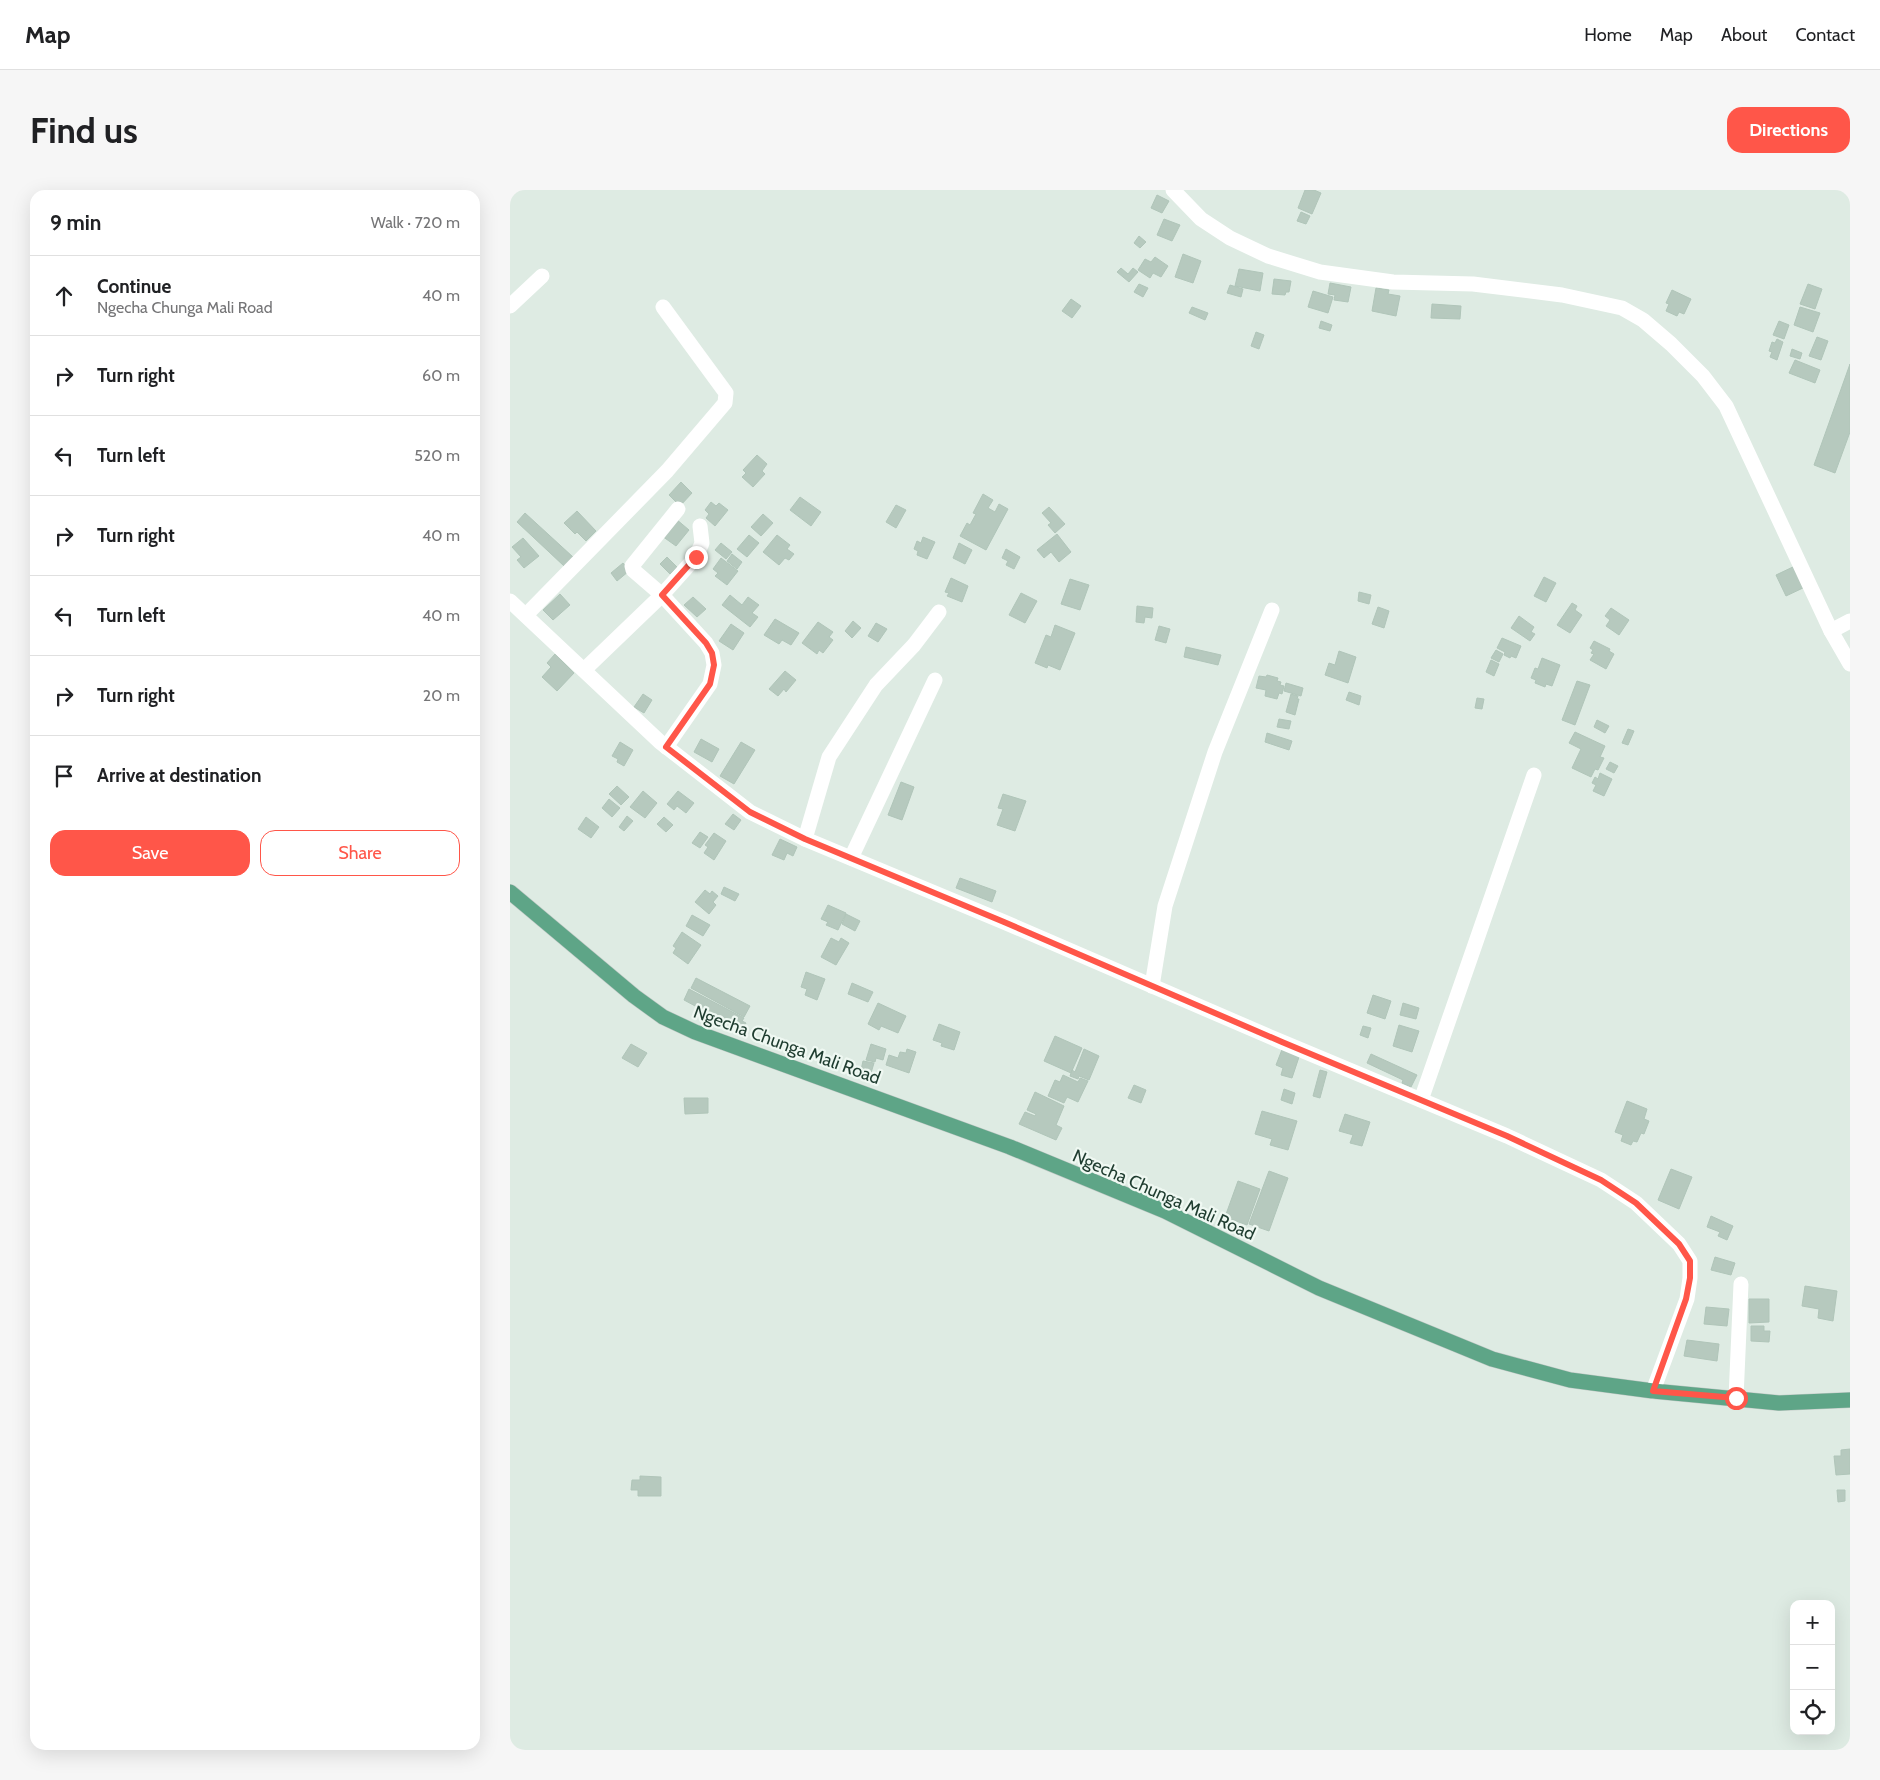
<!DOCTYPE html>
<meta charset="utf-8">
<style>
:root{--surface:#fff;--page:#f6f6f6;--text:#202124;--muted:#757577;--line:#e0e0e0;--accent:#ff5649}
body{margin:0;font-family:Cabin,sans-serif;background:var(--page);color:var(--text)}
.controls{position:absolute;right:15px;bottom:15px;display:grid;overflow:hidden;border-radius:10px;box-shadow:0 5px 20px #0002}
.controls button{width:45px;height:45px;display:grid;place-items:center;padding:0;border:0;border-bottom:1px solid var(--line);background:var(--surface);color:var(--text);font:25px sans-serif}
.stop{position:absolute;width:15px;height:15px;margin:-11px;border:4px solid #ff5649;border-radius:50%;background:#fff}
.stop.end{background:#ff5649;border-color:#fff;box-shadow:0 1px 5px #0008}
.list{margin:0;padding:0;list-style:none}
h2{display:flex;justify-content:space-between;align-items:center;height:65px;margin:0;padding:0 20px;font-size:21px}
h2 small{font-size:16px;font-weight:400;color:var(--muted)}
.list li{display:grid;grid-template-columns:32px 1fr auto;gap:15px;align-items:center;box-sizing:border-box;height:80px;padding:0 20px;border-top:1px solid var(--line)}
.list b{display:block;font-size:19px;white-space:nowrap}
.list p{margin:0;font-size:16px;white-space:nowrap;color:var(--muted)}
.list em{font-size:16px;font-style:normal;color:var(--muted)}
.actions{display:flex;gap:10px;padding:15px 20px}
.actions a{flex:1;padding:11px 0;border:1px solid var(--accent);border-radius:15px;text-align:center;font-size:18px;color:var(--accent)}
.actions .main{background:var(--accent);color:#fff}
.icon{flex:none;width:28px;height:28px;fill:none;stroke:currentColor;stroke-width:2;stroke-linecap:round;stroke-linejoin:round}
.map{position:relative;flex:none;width:1340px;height:1560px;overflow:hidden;border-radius:15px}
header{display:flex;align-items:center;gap:30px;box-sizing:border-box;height:70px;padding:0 25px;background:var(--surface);border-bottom:1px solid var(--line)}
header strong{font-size:24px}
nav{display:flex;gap:28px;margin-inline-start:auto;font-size:18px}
.intro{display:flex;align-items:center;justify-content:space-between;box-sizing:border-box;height:120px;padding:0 30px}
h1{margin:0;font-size:35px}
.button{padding:12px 22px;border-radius:15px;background:var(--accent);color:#fff;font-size:18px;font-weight:700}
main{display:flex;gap:30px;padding:0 30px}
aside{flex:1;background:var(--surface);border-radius:15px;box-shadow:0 5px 20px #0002}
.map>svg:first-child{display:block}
.building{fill:#b6c9be;stroke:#b0c5b9}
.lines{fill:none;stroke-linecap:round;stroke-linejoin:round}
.primary-casing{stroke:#c0c8c5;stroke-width:16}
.street{stroke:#fff;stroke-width:15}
.primary{stroke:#5ea587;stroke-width:15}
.route{stroke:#ff5649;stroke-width:6}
.labels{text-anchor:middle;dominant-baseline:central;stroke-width:4.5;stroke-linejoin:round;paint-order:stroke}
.street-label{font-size:18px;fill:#1e3c2f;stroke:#eff8f2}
</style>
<header>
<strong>Map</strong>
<nav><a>Home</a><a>Map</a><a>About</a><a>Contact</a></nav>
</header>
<div class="intro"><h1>Find us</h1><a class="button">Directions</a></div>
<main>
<aside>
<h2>9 min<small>Walk · 720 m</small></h2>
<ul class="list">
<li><svg class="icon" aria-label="ahead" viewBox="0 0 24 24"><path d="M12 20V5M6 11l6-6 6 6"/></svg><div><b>Continue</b><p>Ngecha Chunga Mali Road</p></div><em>40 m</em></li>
<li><svg class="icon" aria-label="right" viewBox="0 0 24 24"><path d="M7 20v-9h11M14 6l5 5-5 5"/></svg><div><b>Turn right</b></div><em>60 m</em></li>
<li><svg class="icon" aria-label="left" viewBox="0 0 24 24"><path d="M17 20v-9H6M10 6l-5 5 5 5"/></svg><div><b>Turn left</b></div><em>520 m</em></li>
<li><svg class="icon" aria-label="right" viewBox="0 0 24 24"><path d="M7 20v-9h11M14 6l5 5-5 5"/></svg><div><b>Turn right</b></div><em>40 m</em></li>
<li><svg class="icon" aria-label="left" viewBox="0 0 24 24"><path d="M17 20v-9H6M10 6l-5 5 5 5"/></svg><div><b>Turn left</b></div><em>40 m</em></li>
<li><svg class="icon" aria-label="right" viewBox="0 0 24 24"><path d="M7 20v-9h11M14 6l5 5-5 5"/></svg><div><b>Turn right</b></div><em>20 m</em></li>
<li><svg class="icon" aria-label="arrive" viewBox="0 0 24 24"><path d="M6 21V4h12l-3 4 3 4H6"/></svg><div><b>Arrive at destination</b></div></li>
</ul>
<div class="actions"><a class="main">Save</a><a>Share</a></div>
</aside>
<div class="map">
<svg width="1340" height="1560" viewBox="0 0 1340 1560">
<rect width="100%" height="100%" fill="#deebe3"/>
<g class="building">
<path d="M 795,0 L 804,0 L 811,3 L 802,24 L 788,18 Z"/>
<path d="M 647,5 L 659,11 L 652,23 L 641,18 Z"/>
<path d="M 791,22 L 800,26 L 796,34 L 787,31 Z"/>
<path d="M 654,29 L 670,35 L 662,51 L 647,45 Z"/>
<path d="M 629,46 L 636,52 L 630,58 L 624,53 Z"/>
<path d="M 673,64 L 691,71 L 683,93 L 665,87 Z"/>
<path d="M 645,67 L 658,76 L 651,87 L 643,83 L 640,88 L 628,80 L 635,69 L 641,72 Z"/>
<path d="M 611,78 L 618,84 L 623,78 L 628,82 L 619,92 L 607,82 Z"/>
<path d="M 729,79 L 753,83 L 750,101 L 725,96 Z"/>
<path d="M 764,89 L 781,91 L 779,102 L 776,102 L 775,105 L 762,104 Z"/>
<path d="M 820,93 L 841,97 L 838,112 L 824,110 L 825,105 L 818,104 Z"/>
<path d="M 629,94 L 638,98 L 633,107 L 624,102 Z"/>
<path d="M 1298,94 L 1312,99 L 1305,119 L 1290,114 Z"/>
<path d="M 720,95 L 733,99 L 731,107 L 717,103 Z"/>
<path d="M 866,98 L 879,100 L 878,104 L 890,106 L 886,126 L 862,121 Z"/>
<path d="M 1162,100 L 1181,109 L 1174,124 L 1169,122 L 1167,126 L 1156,121 L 1159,114 L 1156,113 Z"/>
<path d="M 803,101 L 823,107 L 818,123 L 798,117 Z"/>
<path d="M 561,109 L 571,116 L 562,128 L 552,121 Z"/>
<path d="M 922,114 L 951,116 L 950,129 L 921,128 Z"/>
<path d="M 682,117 L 698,123 L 695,130 L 679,123 Z"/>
<path d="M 1290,117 L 1310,123 L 1303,142 L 1284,135 Z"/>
<path d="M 811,131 L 822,135 L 820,141 L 809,138 Z"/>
<path d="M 1269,131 L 1279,135 L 1274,149 L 1263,145 Z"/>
<path d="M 746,142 L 754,145 L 749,159 L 741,156 Z"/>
<path d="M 1307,147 L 1318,151 L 1311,170 L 1299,166 Z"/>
<path d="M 1267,149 L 1273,152 L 1267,170 L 1260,167 L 1262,162 L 1259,161 L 1262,152 L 1265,153 Z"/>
<path d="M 1282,159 L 1292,163 L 1290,169 L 1280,166 Z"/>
<path d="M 1285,170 L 1310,180 L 1305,193 L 1279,183 Z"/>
<path d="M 1340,174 L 1340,242 L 1325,283 L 1304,275 Z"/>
<path d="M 247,265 L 257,274 L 252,281 L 255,284 L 243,297 L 232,287 L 236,283 L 233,280 Z"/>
<path d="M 171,292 L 182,303 L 170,316 L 159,305 Z"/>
<path d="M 473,304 L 483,310 L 478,318 L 485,322 L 489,314 L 498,319 L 476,360 L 450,346 L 457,333 L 460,335 L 466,324 L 463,323 Z"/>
<path d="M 290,307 L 311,322 L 301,336 L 280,320 Z"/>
<path d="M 201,312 L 206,316 L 209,313 L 218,320 L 205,336 L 196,328 L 199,324 L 195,320 Z"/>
<path d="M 386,315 L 396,320 L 386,338 L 376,332 Z"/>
<path d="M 539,317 L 555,334 L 545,343 L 538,335 L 541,333 L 532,323 Z"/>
<path d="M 67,321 L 86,341 L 76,351 L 67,342 L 65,344 L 54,333 Z"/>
<path d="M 15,323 L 63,367 L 54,376 L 7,332 Z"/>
<path d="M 253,324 L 263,333 L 251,346 L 241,337 Z"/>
<path d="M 166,329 L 179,340 L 166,356 L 152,346 Z"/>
<path d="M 547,344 L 561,362 L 549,372 L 541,362 L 534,368 L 527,360 Z"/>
<path d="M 239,345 L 249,353 L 237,367 L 227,359 Z"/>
<path d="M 267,345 L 280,355 L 277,359 L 284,364 L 279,370 L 275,368 L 269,375 L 253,362 Z"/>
<path d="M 413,347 L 425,352 L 417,369 L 407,365 L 408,361 L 404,359 L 407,351 L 411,353 Z"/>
<path d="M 13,348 L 29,366 L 14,378 L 7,370 L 11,367 L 2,357 Z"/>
<path d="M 211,353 L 222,362 L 216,369 L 205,360 Z"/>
<path d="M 449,353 L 462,360 L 455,374 L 443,368 Z"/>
<path d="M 496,359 L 510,367 L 504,379 L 496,375 L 498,371 L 492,368 Z"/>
<path d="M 222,364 L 232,372 L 227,379 L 217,371 Z"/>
<path d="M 157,367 L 167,377 L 160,384 L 150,374 Z"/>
<path d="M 211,368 L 228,381 L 217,395 L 205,386 L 208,383 L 203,379 Z"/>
<path d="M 113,373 L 119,381 L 107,391 L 101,383 Z"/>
<path d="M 1285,376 L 1295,397 L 1276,406 L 1266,385 Z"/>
<path d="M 1034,387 L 1046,393 L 1036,412 L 1024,406 Z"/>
<path d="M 441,388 L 458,396 L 452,412 L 437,406 L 439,403 L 435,402 Z"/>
<path d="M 560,389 L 579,395 L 570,420 L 551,414 Z"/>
<path d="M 849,402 L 861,405 L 859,414 L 848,411 Z"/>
<path d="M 511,403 L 527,411 L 515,433 L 499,425 Z"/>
<path d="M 50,404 L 60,415 L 43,430 L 33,420 Z"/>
<path d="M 220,405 L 232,415 L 238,407 L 249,415 L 242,423 L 248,427 L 240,437 L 212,415 Z"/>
<path d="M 183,407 L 196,419 L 187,427 L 174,415 Z"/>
<path d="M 1062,413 L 1067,416 L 1065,420 L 1072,425 L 1060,443 L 1047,435 Z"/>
<path d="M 627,416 L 643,418 L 642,428 L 635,427 L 634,433 L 626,432 Z"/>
<path d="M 868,417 L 879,421 L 874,438 L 862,434 Z"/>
<path d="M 1101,418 L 1119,430 L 1109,445 L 1096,436 L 1100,430 L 1095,426 Z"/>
<path d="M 1009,426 L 1024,437 L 1021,442 L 1025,444 L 1020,451 L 1001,438 Z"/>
<path d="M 265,429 L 289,443 L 281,455 L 272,450 L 269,454 L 254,445 Z"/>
<path d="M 343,431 L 351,438 L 342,448 L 335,441 Z"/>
<path d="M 308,432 L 323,442 L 319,447 L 323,450 L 313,463 L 309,460 L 307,464 L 292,453 Z"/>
<path d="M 366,433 L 377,439 L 368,452 L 358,446 Z"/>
<path d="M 221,434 L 234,443 L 223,460 L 209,451 Z"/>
<path d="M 545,435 L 565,443 L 550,480 L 538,475 L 537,478 L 525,473 L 536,445 L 541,447 Z"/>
<path d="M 649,436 L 660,439 L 656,453 L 645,450 Z"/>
<path d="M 992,448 L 1011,456 L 1006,468 L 1001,466 L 1000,468 L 994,465 L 995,462 L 987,458 Z"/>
<path d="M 1084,451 L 1100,459 L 1099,461 L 1104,464 L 1096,479 L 1080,470 L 1084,464 L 1081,463 L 1083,460 L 1080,458 Z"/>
<path d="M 676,457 L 711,465 L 708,475 L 674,467 Z"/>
<path d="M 986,460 L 993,464 L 989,472 L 981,468 Z"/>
<path d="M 829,461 L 846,467 L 838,493 L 815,485 L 819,473 L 825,475 Z"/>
<path d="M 45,464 L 64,483 L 47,501 L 32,487 L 41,477 L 37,473 Z"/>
<path d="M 1032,468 L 1050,475 L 1042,496 L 1036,494 L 1035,497 L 1025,493 L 1026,490 L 1021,488 L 1025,478 L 1028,479 Z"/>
<path d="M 981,470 L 989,474 L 984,486 L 976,482 Z"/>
<path d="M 275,481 L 286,490 L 276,502 L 274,499 L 268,506 L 259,499 Z"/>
<path d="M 757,485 L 768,488 L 767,491 L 771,492 L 770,495 L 774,496 L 772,504 L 769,503 L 767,509 L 755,506 L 756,500 L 746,498 L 749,486 L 756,487 Z"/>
<path d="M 1067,491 L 1080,495 L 1065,535 L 1052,530 Z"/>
<path d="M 776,493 L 793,498 L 791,506 L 774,501 Z"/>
<path d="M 839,502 L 851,506 L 849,515 L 836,510 Z"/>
<path d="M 133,504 L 142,510 L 134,523 L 124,517 Z"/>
<path d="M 781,504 L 788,506 L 787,509 L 789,509 L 785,525 L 776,522 Z"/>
<path d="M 967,508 L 974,509 L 972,519 L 965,518 Z"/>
<path d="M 769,529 L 781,531 L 779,539 L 767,537 Z"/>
<path d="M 1087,530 L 1099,536 L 1095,543 L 1084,537 Z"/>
<path d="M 1118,539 L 1124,541 L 1118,555 L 1112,553 Z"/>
<path d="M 1065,542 L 1095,556 L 1090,567 L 1094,568 L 1088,580 L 1085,579 L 1081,587 L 1062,578 L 1071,559 L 1059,553 Z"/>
<path d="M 757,543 L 782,551 L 779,560 L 755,552 Z"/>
<path d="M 191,549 L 209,559 L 202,572 L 184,562 Z"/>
<path d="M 110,552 L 123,560 L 114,576 L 107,572 L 108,569 L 102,566 Z"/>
<path d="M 231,552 L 245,560 L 224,594 L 210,586 Z"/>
<path d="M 1100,572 L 1108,576 L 1104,583 L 1096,579 Z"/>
<path d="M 1090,583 L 1102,589 L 1094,606 L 1083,601 L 1086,595 L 1082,593 L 1085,587 L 1088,589 Z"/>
<path d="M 391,592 L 404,597 L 392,630 L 378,625 Z"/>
<path d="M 107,596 L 119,607 L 111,615 L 99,604 Z"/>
<path d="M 133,601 L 147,613 L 135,628 L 120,617 Z"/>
<path d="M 168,601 L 184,613 L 176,623 L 167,616 L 164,620 L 157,614 Z"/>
<path d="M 493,604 L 516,611 L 505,641 L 487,635 L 493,619 L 488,618 Z"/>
<path d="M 99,609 L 110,618 L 102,627 L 92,618 Z"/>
<path d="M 223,624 L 231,630 L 224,640 L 215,634 Z"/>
<path d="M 117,626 L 123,631 L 114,641 L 109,637 Z"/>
<path d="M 76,627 L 89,637 L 81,648 L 68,639 Z"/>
<path d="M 154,627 L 163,635 L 156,642 L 147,634 Z"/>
<path d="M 190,642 L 198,647 L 190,658 L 182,653 Z"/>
<path d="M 204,643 L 216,651 L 204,670 L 194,663 L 198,657 L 195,655 Z"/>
<path d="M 270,649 L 287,657 L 283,666 L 277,663 L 274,670 L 262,665 Z"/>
<path d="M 450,688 L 486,701 L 482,712 L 446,698 Z"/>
<path d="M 214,697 L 229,704 L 225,711 L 211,704 Z"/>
<path d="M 195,700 L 200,704 L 202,701 L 208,706 L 203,712 L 206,715 L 199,724 L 185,712 Z"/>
<path d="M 318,715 L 336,723 L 328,740 L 316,735 L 318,732 L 311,729 Z"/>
<path d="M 336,724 L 350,731 L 345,741 L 332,734 Z"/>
<path d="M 182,725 L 200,735 L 193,746 L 176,736 Z"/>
<path d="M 172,742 L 191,755 L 178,774 L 163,763 L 166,758 L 163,756 Z"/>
<path d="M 321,748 L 329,752 L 331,748 L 339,753 L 326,775 L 311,767 Z"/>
<path d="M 296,782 L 315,789 L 307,810 L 295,805 L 297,799 L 291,797 Z"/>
<path d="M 186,788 L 240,816 L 234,827 L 181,798 Z"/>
<path d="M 342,793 L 363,802 L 358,812 L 338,804 Z"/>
<path d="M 179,799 L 234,828 L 232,831 L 236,833 L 232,841 L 174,810 Z"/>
<path d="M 863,805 L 881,811 L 875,829 L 857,823 Z"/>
<path d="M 368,813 L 396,826 L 388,843 L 371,836 L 369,840 L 358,834 Z"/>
<path d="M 893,813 L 909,818 L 906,829 L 890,825 Z"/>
<path d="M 429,834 L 450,842 L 444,860 L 431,856 L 432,853 L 423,850 Z"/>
<path d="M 889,835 L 909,841 L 902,862 L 883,856 Z"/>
<path d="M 853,836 L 861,838 L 858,848 L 850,845 Z"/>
<path d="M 545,846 L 572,858 L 561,883 L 534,871 Z"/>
<path d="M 121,854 L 137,863 L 128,877 L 112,868 Z"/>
<path d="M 361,854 L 376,859 L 373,870 L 366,868 L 365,872 L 356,870 Z"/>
<path d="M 773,857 L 790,864 L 782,888 L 771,885 L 773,878 L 766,875 Z"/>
<path d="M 397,859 L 406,862 L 399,883 L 376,875 L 379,865 L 388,868 L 390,862 L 396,863 Z"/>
<path d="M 574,859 L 589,866 L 579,890 L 569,886 L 568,889 L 560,886 L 562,880 L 565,882 Z"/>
<path d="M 861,864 L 907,885 L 901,897 L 892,893 L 893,890 L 857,873 Z"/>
<path d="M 353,871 L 364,873 L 361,883 L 351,880 Z"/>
<path d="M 810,880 L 817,882 L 810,908 L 803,906 Z"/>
<path d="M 553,885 L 568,892 L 570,888 L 578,891 L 568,912 L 557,907 L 554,913 L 538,906 L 545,890 L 550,892 Z"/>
<path d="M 624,895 L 636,900 L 631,913 L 618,908 Z"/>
<path d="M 774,899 L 785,903 L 782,914 L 771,910 Z"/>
<path d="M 525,902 L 554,916 L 546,935 L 552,938 L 546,950 L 509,934 L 515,922 L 525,926 L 526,924 L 517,920 Z"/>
<path d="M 174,908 L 198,908 L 198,923 L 175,924 Z"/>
<path d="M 1117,911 L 1137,919 L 1134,929 L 1139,931 L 1134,944 L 1131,943 L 1127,952 L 1123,951 L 1121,955 L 1111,951 L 1113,945 L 1105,942 Z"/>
<path d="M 752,921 L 787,931 L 778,960 L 760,955 L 762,949 L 745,944 Z"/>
<path d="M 835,924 L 860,932 L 852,956 L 840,953 L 843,945 L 829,941 Z"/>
<path d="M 1161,979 L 1182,987 L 1169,1019 L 1148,1010 Z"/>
<path d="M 759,981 L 778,988 L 759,1041 L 739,1034 Z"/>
<path d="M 728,991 L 750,999 L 737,1035 L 715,1027 Z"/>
<path d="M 1201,1026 L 1223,1036 L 1217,1050 L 1208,1046 L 1210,1042 L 1197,1037 Z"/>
<path d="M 1205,1067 L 1225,1073 L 1221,1085 L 1201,1080 Z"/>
<path d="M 1295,1096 L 1327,1101 L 1323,1131 L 1308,1128 L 1309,1119 L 1292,1116 Z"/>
<path d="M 1239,1109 L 1259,1109 L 1259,1132 L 1239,1133 Z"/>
<path d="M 1196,1117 L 1219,1119 L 1217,1136 L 1194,1134 Z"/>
<path d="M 1241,1136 L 1254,1136 L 1254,1141 L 1260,1141 L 1259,1152 L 1241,1151 Z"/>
<path d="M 1177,1150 L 1209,1154 L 1207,1171 L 1174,1166 Z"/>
<path d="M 1340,1259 L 1340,1284 L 1326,1285 L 1324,1266 L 1331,1266 L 1331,1260 Z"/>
<path d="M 130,1286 L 151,1287 L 151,1306 L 128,1306 L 128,1300 L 121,1300 L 122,1290 L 130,1290 Z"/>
<path d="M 1327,1300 L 1335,1300 L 1335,1311 L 1328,1312 Z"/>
</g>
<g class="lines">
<g class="primary-casing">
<path id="primary" d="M 0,702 L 124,806 L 153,827 L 185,842 L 500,957 L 655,1021 L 809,1098 L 982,1169 L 1060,1190 L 1143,1201 L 1269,1213 L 1340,1210"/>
</g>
<g class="street">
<path d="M 663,0 L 691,29 L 720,48 L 758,66 L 810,82 L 883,92 L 963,94 L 1052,105 L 1112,118 L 1133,130 L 1161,154 L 1193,186 L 1216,216 L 1321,441 L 1340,474"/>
<path d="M 0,116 L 32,86"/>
<path d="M 0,411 L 150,552 L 240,622 L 295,649 L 494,732 L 772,852 L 997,946 L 1091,990 L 1126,1013 L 1169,1054 L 1180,1071 L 1180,1088 L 1177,1109 L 1143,1201"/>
<path d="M 16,425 L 157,281 L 215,213 L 216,203 L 153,117"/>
<path d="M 1321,441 L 1340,431"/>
<path d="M 74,480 L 152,405 L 186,367 L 192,353 L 190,336"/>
<path d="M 156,557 L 200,494 L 204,475 L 202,463 L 196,453 L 152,405 L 123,380 L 122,376 L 168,319"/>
<path d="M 295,649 L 319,567 L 366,495 L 404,455 L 429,422"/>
<path d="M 341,668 L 425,490"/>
<path d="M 642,796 L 655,716 L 705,562 L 762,420"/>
<path d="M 911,910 L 1024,585"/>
<path d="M 1226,1208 L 1231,1094"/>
</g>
<use href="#primary" class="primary"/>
</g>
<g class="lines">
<path class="route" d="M 186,367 L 152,405 L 196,453 L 202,463 L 204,475 L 200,494 L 156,557 L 240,622 L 295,649 L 494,732 L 772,852 L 997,946 L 1091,990 L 1126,1013 L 1169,1054 L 1180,1071 L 1180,1088 L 1176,1109 L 1143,1201 L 1226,1208"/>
</g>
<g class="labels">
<g class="street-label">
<text transform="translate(277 855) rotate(20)">Ngecha Chunga Mali Road</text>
<text transform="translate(654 1005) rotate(24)">Ngecha Chunga Mali Road</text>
</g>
</g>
</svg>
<div class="controls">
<button>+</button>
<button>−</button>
<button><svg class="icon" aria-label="locate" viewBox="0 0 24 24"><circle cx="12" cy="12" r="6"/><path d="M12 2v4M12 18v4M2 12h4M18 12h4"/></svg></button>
</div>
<div class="stop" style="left:1226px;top:1208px"></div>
<div class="stop end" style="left:186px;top:367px"></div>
</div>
</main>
